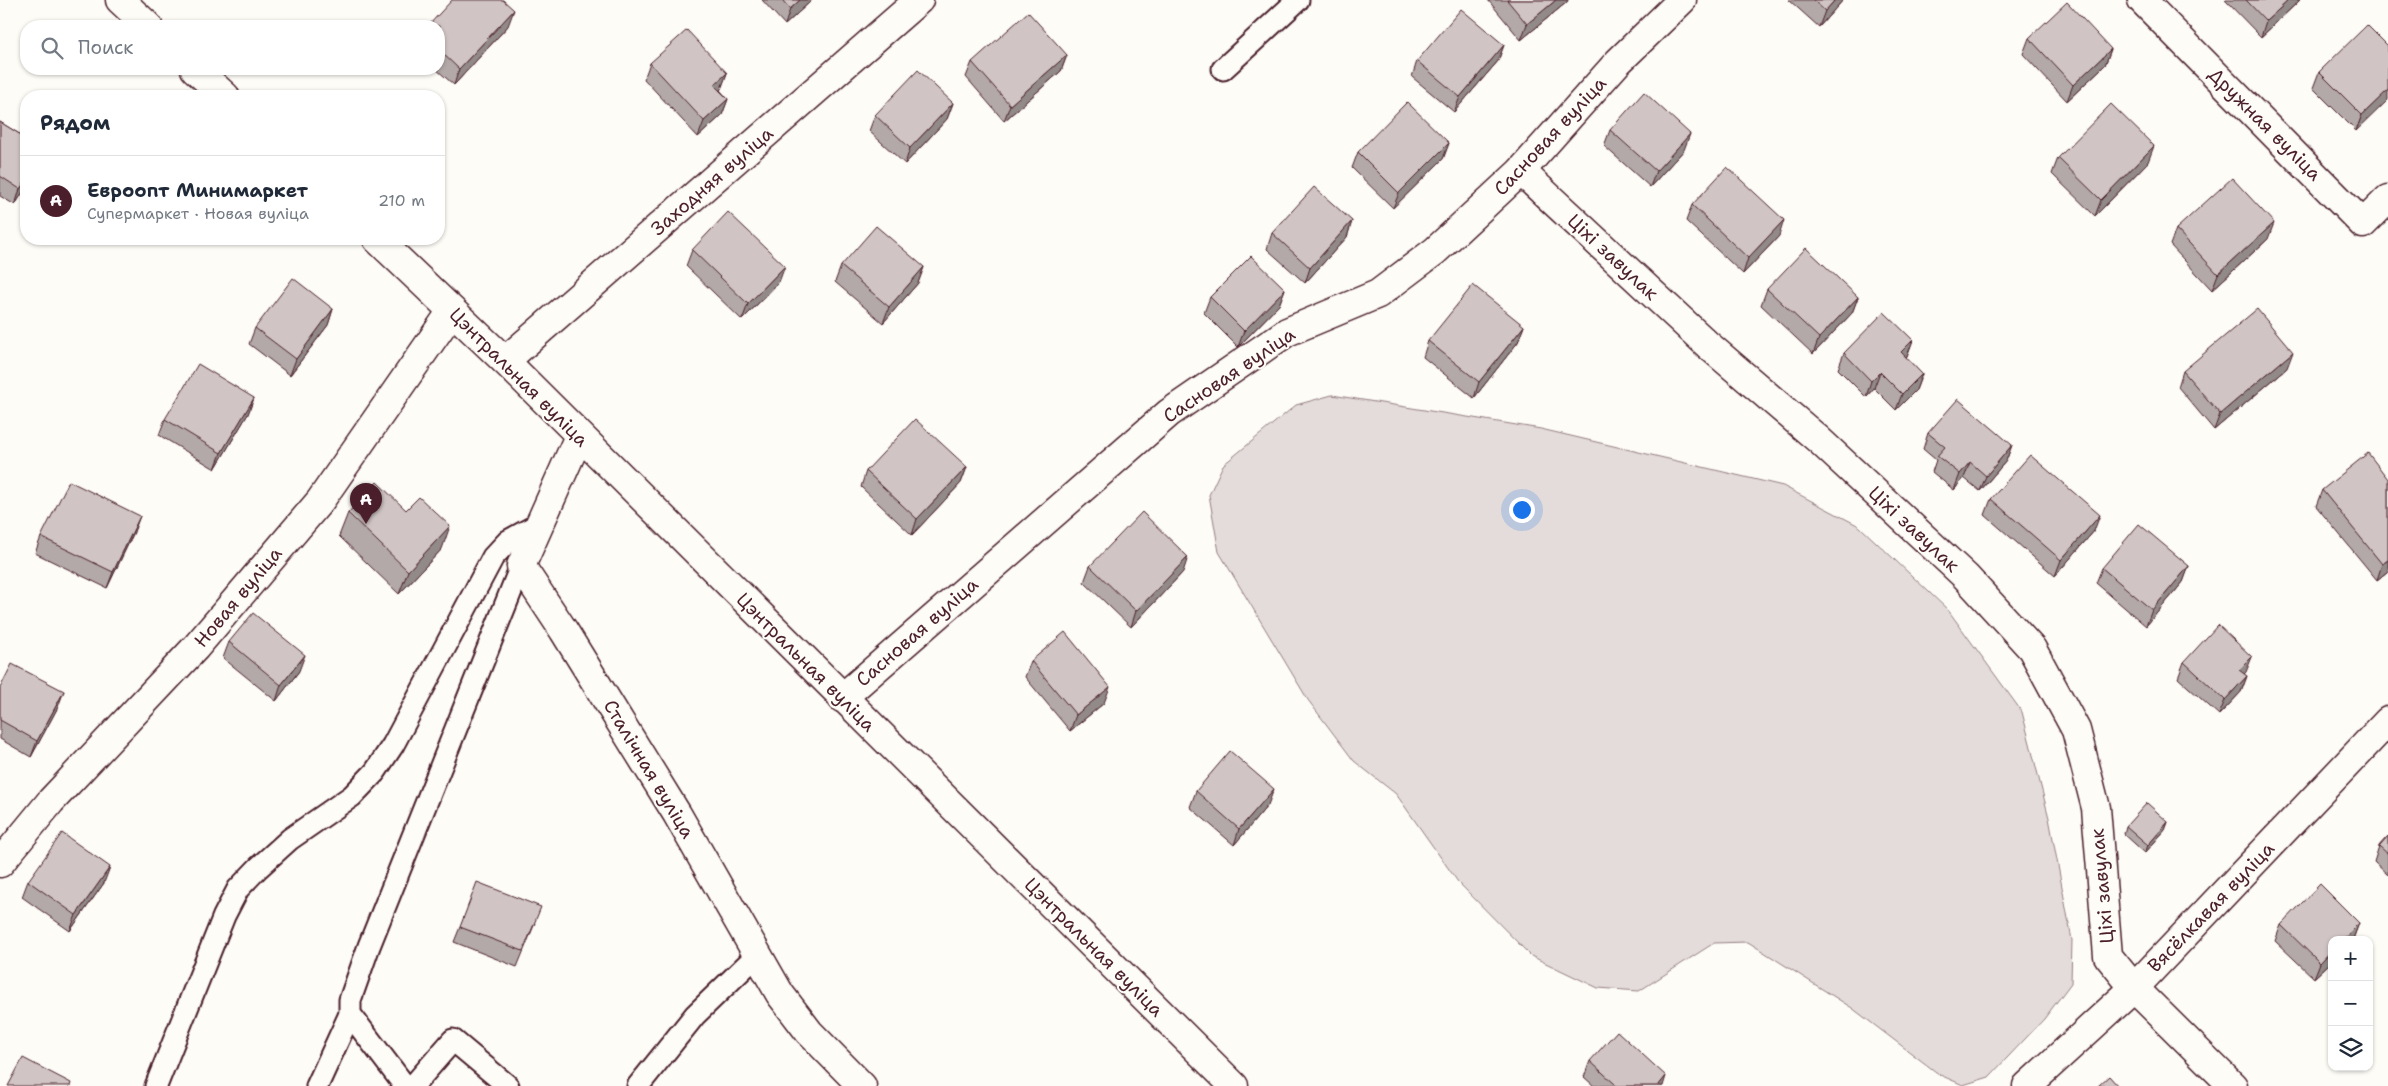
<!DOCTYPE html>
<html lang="ru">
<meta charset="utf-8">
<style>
:root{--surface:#fff;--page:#f6f6f7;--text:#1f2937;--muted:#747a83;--line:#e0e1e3;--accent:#4a1f2b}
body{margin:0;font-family:"Shantell Sans",sans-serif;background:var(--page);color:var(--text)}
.controls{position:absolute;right:15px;bottom:15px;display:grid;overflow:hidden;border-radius:10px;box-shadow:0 1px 4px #0004}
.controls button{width:45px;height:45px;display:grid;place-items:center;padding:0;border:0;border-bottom:1px solid var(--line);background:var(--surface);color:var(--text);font:25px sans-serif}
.you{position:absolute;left:1521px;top:509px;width:18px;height:18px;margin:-12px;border:4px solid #fff;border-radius:50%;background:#1a73e8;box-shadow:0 0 0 8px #1a73e833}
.badge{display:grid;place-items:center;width:32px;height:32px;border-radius:50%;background:var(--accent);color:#fff;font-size:16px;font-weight:700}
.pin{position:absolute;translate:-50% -41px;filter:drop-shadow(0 1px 2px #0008)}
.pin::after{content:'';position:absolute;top:26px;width:18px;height:15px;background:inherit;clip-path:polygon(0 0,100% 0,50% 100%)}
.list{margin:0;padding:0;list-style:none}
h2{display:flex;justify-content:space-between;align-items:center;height:65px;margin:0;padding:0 20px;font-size:21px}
h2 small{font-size:16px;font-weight:400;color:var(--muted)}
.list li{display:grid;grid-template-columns:32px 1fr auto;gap:15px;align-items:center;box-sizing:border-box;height:90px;padding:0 20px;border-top:1px solid var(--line)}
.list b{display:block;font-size:19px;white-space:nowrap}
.list p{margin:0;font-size:16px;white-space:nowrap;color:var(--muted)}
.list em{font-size:16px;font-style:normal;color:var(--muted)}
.icon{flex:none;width:28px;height:28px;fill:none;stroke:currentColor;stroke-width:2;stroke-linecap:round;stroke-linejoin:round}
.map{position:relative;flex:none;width:2388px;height:1086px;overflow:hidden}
.search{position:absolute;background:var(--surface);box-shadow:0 1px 4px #0004;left:20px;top:20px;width:425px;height:55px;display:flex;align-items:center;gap:12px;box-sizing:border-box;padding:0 18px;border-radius:20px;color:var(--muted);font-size:19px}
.panel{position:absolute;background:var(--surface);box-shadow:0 1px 4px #0004;left:20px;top:90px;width:425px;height:155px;border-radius:20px}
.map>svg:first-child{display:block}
.green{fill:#e3dcda;stroke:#967e82}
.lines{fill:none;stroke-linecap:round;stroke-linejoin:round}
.service-casing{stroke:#4a1f2b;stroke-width:25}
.minor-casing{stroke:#4a1f2b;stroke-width:31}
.tertiary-casing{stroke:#4a1f2b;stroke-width:31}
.service{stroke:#fdfcf7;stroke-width:21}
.minor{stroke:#fdfcf7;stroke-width:28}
.tertiary{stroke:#fdfcf7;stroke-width:28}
.wall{fill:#b3a9a9;stroke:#4a1f2b}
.shaded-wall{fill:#928a89;stroke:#4a1f2b}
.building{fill:#d0c5c4;stroke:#4a1f2b}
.labels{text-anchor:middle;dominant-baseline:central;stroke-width:4;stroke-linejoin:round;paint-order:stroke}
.street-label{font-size:19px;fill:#4a1f2b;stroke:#fdfcf7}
</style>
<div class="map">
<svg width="2388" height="1086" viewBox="0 0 2388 1086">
<rect width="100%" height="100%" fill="#fdfcf7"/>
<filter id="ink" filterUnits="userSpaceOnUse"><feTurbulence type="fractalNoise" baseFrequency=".02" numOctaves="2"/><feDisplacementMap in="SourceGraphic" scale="10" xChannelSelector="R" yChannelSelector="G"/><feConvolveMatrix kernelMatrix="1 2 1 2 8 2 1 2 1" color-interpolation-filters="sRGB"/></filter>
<g filter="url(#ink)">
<path class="green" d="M 1332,395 L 1541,429 L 1783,486 L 1859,526 L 1948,610 L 2022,712 L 2049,818 L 2072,940 L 2071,983 L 2044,1019 L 1989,1077 L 1963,1085 L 1940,1075 L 1852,1008 L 1748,942 L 1714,943 L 1639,991 L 1598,988 L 1531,956 L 1458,882 L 1396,794 L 1354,761 L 1308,700 L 1219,552 L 1209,495 L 1223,465 L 1296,405 Z"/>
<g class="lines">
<g class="service-casing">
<g id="service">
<path d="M 1223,69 L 1298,0"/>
<path d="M 156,1086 L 224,916 L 238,889 L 258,868 L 290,839 L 352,796 L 375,772 L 393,745 L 493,557 L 508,541 L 539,524"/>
<path d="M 317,1086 L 350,1014"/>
<path d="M 405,1086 L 350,1014 L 350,1000 L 369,946 L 521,566"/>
<path d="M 413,1086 L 453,1040 L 508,1086"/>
<path d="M 638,1086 L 695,1015 L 757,955"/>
</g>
</g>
<g class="minor-casing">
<g id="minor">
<path d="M 2142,0 L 2363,224 L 2388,199"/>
<path d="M 1521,171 L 1708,345 L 1819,440 L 1966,577 L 2032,649 L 2076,730 L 2096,808 L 2108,956 L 2134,988 L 2233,1086"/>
<path d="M 505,361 L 919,0"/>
<path d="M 579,436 L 521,566 L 564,631 L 677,814 L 780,994 L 809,1032 L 862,1086"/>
<path d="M 842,698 L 1169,413 L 1287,332 L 1378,294 L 1435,251 L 1521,171 L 1618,62 L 1682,0"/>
<path d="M 0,863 L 51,801 L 196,647 L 320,501 L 452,311"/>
<path d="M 2027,1086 L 2134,988 L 2388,721"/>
</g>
</g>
<g class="tertiary-casing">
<g id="tertiary">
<path d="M 120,0 L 148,26"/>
<path d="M 195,69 L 225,96"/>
<path d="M 377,239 L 505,361 L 1234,1086"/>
</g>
</g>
<use href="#service" class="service"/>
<use href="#minor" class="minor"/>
<use href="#tertiary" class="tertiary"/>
</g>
<g class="wall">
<path d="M 762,0 L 812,0 L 785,25 Z"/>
<path d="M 1488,0 L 1568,0 L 1567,2 L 1521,40 Z"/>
<path d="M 1789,0 L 1843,0 L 1819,27 Z"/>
<path d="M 2225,0 L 2300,0 L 2261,37 Z"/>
<path d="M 439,26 L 508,26 L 454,85 L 436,69 L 439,69 Z"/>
<path d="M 2029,38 L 2111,49 L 2105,65 L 2067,101 L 2023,54 Z"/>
<path d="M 1504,45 L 1498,61 L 1454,112 L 1412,77 L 1417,61 Z"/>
<path d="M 2388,46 L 2356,131 L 2313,88 L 2319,72 Z"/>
<path d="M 1067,55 L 1061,71 L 1004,121 L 966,77 L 972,62 Z"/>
<path d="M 650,63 L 727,73 L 721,89 L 720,90 L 728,99 L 722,115 L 698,137 L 644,79 Z"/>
<path d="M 953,103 L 947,119 L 905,164 L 869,131 L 875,115 Z"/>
<path d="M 0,122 L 26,138 L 26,187 L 15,205 L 0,196 Z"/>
<path d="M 1610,130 L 1684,150 L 1650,187 L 1604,146 Z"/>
<path d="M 1449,143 L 1443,159 L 1393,208 L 1352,168 L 1358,152 Z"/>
<path d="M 2058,158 L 2148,162 L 2095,216 L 2052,174 Z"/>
<path d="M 1692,205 L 1779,236 L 1743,274 L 1686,221 Z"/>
<path d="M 1352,221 L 1347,237 L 1305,283 L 1267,249 L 1272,233 Z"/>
<path d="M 2176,229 L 2268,239 L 2212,290 L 2170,245 Z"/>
<path d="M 692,250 L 779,282 L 742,320 L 686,266 Z"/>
<path d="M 841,266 L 924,267 L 918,283 L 883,323 L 835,282 Z"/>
<path d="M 1285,289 L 1279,305 L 1238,347 L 1204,313 L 1210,297 Z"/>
<path d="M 1767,289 L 1858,297 L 1852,313 L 1813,354 L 1761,305 Z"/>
<path d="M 333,309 L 328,325 L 290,375 L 249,344 L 255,328 Z"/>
<path d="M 1524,326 L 1518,342 L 1474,398 L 1423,357 L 1428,341 Z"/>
<path d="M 1913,340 L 1907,356 L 1906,358 L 1922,374 L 1916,390 L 1896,410 L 1874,388 L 1866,397 L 1838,369 L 1844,353 Z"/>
<path d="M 2287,368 L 2214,430 L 2178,387 L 2183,371 Z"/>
<path d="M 254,398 L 248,414 L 215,469 L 159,435 L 165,419 Z"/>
<path d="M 1928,433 L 2012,445 L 2006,461 L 1980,491 L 1964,478 L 1954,490 L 1932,472 L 1936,460 L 1923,449 Z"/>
<path d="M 967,467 L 961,483 L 912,535 L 861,487 L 866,471 Z"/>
<path d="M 2388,479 L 2388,571 L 2377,580 L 2316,506 L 2322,490 Z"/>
<path d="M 1991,499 L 2094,531 L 2055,576 L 1985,515 Z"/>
<path d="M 348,513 L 442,549 L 399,594 L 339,536 Z"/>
<path d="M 134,532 L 107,588 L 35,553 L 41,537 Z"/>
<path d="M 1090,566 L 1183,572 L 1131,627 L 1084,582 Z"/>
<path d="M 2189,566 L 2183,582 L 2146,626 L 2096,583 L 2102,568 Z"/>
<path d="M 229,642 L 299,671 L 276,701 L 223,658 Z"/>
<path d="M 1031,661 L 1104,703 L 1070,731 L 1025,677 Z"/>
<path d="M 2184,662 L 2246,672 L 2244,674 L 2247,676 L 2241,692 L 2219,715 L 2178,678 Z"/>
<path d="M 0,688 L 58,707 L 31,757 L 0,739 Z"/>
<path d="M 1196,791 L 1268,805 L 1234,845 L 1190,807 Z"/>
<path d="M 2168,822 L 2165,830 L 2145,853 L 2124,834 L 2126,826 Z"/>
<path d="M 2388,836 L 2388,875 L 2374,862 L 2379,846 Z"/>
<path d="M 28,881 L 104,883 L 70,931 L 22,897 Z"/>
<path d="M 535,923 L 517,967 L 454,942 L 460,927 Z"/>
<path d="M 2359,923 L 2353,939 L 2332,940 L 2332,961 L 2314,978 L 2275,941 L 2281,925 Z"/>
<path d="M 1590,1061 L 1663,1086 L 1594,1086 L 1584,1077 Z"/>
</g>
<g class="shaded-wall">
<path d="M 800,0 L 812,0 L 785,25 L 790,9 Z"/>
<path d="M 1556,0 L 1568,0 L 1567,2 L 1521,40 L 1527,24 Z"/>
<path d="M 1835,0 L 1843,0 L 1819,27 L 1825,11 Z"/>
<path d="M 2289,0 L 2300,0 L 2261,37 L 2266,21 Z"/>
<path d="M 514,10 L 508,26 L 454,85 L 459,69 Z"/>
<path d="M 1504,45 L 1498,61 L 1454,112 L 1460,97 Z"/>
<path d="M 2111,49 L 2105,65 L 2067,101 L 2073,85 Z"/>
<path d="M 1067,55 L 1061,71 L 1004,121 L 1010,105 Z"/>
<path d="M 727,73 L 721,89 L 708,101 L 714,85 Z"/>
<path d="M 2388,90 L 2388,100 L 2356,131 L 2362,115 Z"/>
<path d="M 728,99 L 722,115 L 698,137 L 704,121 Z"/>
<path d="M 953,103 L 947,119 L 905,164 L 910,148 Z"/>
<path d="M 1690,134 L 1684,150 L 1650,187 L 1656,171 Z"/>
<path d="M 1449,143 L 1443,159 L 1393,208 L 1399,193 Z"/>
<path d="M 2154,146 L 2148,162 L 2095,216 L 2101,200 Z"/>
<path d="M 26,180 L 26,187 L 15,205 L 20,189 Z"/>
<path d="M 1784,220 L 1779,236 L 1743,274 L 1748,258 Z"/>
<path d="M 1352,221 L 1347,237 L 1305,283 L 1310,268 Z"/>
<path d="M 2274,223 L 2268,239 L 2212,290 L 2218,274 Z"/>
<path d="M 785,266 L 779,282 L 742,320 L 748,304 Z"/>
<path d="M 924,267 L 918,283 L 883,323 L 889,307 Z"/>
<path d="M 1285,289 L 1279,305 L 1238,347 L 1244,331 Z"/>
<path d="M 1858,297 L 1852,313 L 1813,354 L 1819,338 Z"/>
<path d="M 333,309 L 328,325 L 290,375 L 296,359 Z"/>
<path d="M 1524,326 L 1518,342 L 1474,398 L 1479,382 Z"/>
<path d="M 1913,340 L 1907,356 L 1895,368 L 1901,352 Z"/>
<path d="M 2293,352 L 2287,368 L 2214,430 L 2220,414 Z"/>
<path d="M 1880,372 L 1874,388 L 1866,397 L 1871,381 Z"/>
<path d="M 1922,374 L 1916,390 L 1896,410 L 1902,394 Z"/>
<path d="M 254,398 L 248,414 L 215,469 L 221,453 Z"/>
<path d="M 2012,445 L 2006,461 L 1980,491 L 1986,476 Z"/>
<path d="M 1970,462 L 1964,478 L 1954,490 L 1960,474 Z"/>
<path d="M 967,467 L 961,483 L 912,535 L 917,519 Z"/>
<path d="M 2100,515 L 2094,531 L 2055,576 L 2061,560 Z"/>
<path d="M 140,516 L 134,532 L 107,588 L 113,572 Z"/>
<path d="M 450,526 L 442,549 L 399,594 L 408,571 Z"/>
<path d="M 1188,557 L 1183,572 L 1131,627 L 1136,611 Z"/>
<path d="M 2388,560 L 2388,571 L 2377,580 L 2382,564 Z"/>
<path d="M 2189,566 L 2183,582 L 2146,626 L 2152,610 Z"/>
<path d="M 305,655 L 299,671 L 276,701 L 281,685 Z"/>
<path d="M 2252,657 L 2246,672 L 2233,686 L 2239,670 Z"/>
<path d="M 2247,676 L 2241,692 L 2219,715 L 2225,700 Z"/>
<path d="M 1110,687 L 1104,703 L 1070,731 L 1076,715 Z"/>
<path d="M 64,691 L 58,707 L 31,757 L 37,741 Z"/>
<path d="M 1274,789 L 1268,805 L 1234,845 L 1239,829 Z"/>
<path d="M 2168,822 L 2165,830 L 2145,853 L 2148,845 Z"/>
<path d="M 110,867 L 104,883 L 70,931 L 76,915 Z"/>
<path d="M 2359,923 L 2353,939 L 2353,940 L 2342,940 Z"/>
<path d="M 2332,950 L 2332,961 L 2314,978 L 2320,963 Z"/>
<path d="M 1666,1076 L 1663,1086 L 1658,1086 Z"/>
</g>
<g class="building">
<path d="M 452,0 L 503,0 L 514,10 L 459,69 L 439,50 L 439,26 L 428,26 Z"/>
<path d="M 782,0 L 800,0 L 790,9 Z"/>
<path d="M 1507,0 L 1556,0 L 1527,24 Z"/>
<path d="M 1813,0 L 1835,0 L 1825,11 Z"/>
<path d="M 2246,0 L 2289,0 L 2266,21 Z"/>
<path d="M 2067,2 L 2111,49 L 2073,85 L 2029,38 Z"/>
<path d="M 1461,9 L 1504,45 L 1460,97 L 1417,61 Z"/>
<path d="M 1028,12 L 1067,55 L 1010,105 L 972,62 Z"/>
<path d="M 2367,25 L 2388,46 L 2388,90 L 2362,115 L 2319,72 Z"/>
<path d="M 687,30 L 727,73 L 714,85 L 728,99 L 704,121 L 650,63 Z"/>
<path d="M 918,70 L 953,103 L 910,148 L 875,115 Z"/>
<path d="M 1644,92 L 1690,134 L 1656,171 L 1610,130 Z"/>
<path d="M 1407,102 L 1449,143 L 1399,193 L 1358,152 Z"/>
<path d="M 2111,104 L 2154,146 L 2101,200 L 2058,158 Z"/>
<path d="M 0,122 L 26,138 L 26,180 L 20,189 L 0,176 Z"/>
<path d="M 1727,167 L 1784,220 L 1748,258 L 1692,205 Z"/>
<path d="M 2232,178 L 2274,223 L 2218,274 L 2176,229 Z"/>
<path d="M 1314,187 L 1352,221 L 1310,268 L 1272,233 Z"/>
<path d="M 728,212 L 785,266 L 748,304 L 692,250 Z"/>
<path d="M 876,226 L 924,267 L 889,307 L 841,266 Z"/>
<path d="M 1806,248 L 1858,297 L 1819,338 L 1767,289 Z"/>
<path d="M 1251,256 L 1285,289 L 1244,331 L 1210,297 Z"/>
<path d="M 293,278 L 333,309 L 296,359 L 255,328 Z"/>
<path d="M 1473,285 L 1524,326 L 1479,382 L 1428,341 Z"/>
<path d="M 2257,309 L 2293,352 L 2220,414 L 2183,371 Z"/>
<path d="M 1884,312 L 1913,340 L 1901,352 L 1922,374 L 1902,394 L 1880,372 L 1871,381 L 1844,353 Z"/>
<path d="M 198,364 L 254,398 L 221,453 L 165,419 Z"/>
<path d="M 1958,399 L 2012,445 L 1986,476 L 1970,462 L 1960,474 L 1937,456 L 1945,447 L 1928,433 Z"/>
<path d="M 915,419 L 967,467 L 917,519 L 866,471 Z"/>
<path d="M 2368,453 L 2388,479 L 2388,560 L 2382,564 L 2322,490 Z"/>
<path d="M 2030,455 L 2100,515 L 2061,560 L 1991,499 Z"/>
<path d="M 69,481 L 140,516 L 113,572 L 41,537 Z"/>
<path d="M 377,482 L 406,510 L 419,497 L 450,526 L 408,571 L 348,513 Z"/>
<path d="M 1142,512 L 1188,557 L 1136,611 L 1090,566 Z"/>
<path d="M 2139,524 L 2189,566 L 2152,610 L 2102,568 Z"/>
<path d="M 253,613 L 305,655 L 281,685 L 229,642 Z"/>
<path d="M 2218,625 L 2252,657 L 2239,670 L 2247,676 L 2225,700 L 2184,662 Z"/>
<path d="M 1065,632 L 1110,687 L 1076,715 L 1031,661 Z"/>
<path d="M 12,664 L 64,691 L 37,741 L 0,720 L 0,688 Z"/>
<path d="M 1230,751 L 1274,789 L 1239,829 L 1196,791 Z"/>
<path d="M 2147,803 L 2168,822 L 2148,845 L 2126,826 Z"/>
<path d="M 62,833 L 110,867 L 76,915 L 28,881 Z"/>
<path d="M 2388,836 L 2388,854 L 2379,846 Z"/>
<path d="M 477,882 L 541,907 L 523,951 L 460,927 Z"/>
<path d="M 2320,884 L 2359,923 L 2342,940 L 2332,940 L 2332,950 L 2320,963 L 2281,925 Z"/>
<path d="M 1617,1031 L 1666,1076 L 1658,1086 L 1615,1086 L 1616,1085 L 1590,1061 Z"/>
<path d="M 23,1058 L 71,1083 L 70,1086 L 8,1086 Z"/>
<path d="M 2109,1076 L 2118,1086 L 2098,1086 Z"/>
</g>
</g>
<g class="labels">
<g class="street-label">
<text transform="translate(2265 124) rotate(45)">Дружная вуліца</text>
<text transform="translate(1550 136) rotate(-47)">Сасновая вуліца</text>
<text transform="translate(712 181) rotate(-41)">Заходняя вуліца</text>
<text transform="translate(1613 257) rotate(43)">Ціхі завулак</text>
<text transform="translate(1229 375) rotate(-34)">Сасновая вуліца</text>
<text transform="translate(519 377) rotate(45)">Цэнтральная вуліца</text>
<text transform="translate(1914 529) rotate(43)">Ціхі завулак</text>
<text transform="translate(238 597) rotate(-50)">Новая вуліца</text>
<text transform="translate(917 632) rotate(-41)">Сасновая вуліца</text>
<text transform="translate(806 662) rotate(45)">Цэнтральная вуліца</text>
<text transform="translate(649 769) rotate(59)">Сталічная вуліца</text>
<text transform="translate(2102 886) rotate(-95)">Ціхі завулак</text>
<text transform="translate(2211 907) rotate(-46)">Вясёлкавая вуліца</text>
<text transform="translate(1094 947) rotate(45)">Цэнтральная вуліца</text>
</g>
</g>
</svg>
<div class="controls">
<button>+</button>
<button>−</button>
<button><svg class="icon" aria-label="layers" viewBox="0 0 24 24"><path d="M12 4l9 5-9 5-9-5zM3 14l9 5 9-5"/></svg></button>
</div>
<div class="you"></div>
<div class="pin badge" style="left:366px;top:524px">A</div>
<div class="search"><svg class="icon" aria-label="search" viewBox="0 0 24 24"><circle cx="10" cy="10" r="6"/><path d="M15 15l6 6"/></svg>Поиск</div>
<section class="panel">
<h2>Рядом<small></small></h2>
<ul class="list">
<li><span class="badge">A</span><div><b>Евроопт Минимаркет</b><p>Супермаркет · Новая вуліца</p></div><em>210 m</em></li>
</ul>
</section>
</div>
